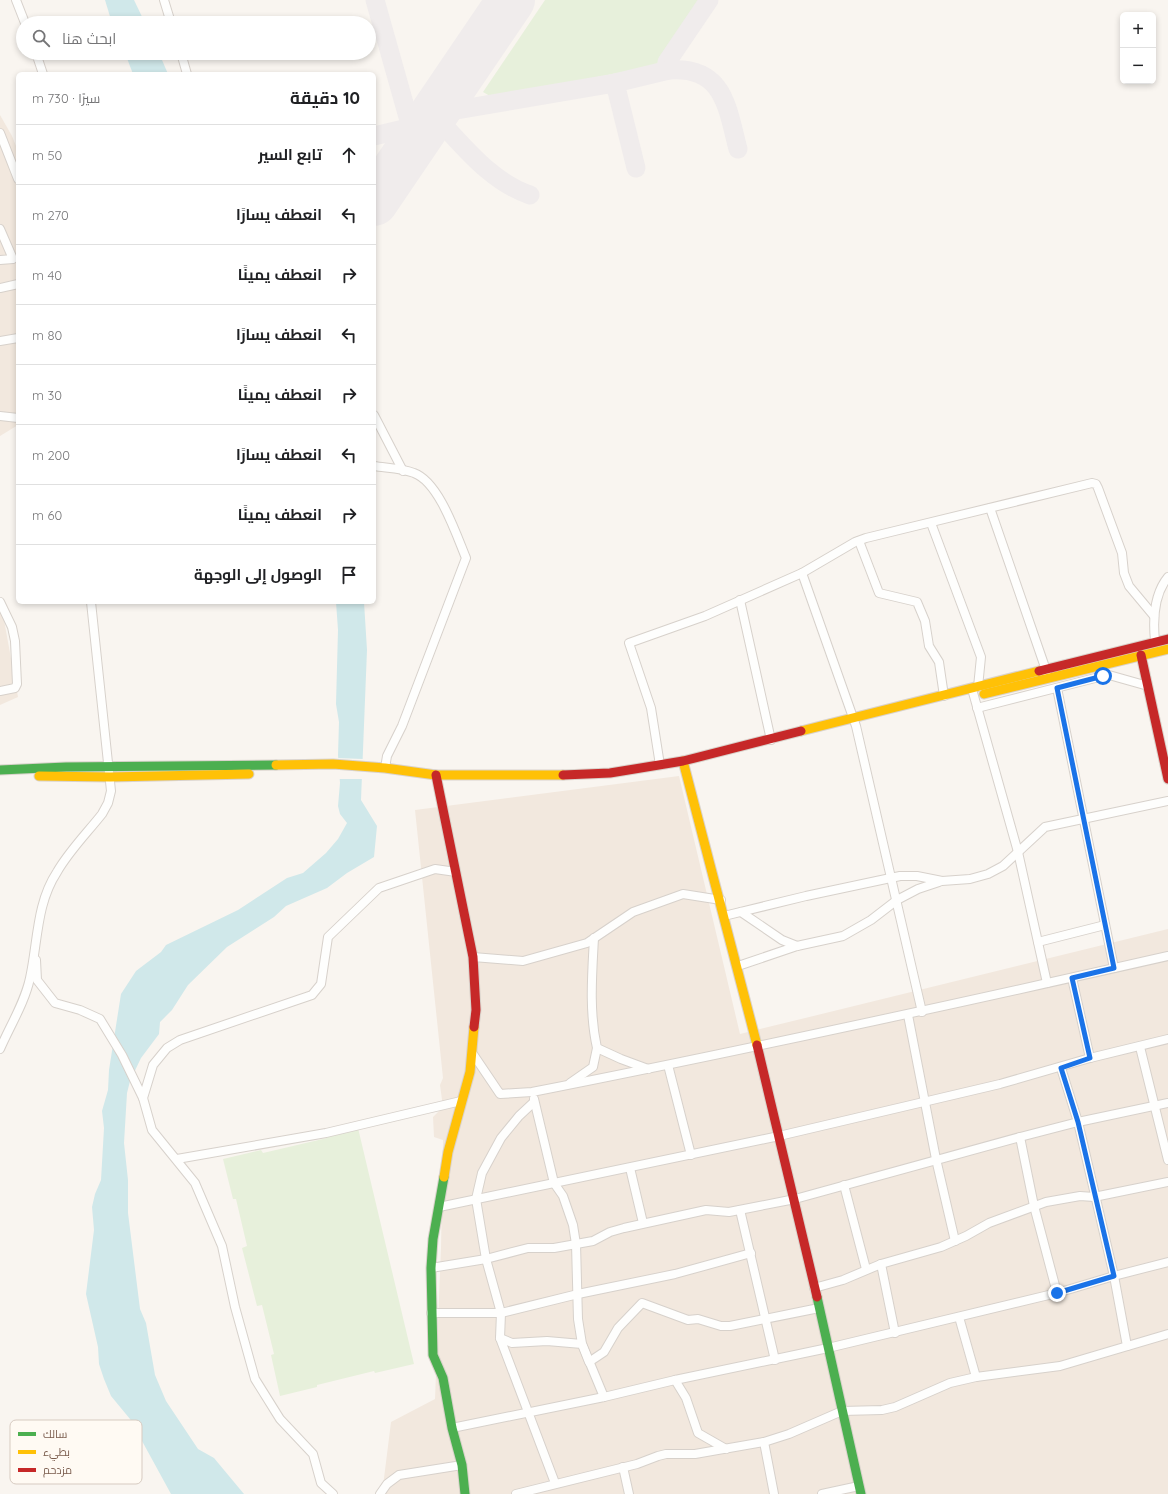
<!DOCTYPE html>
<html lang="ar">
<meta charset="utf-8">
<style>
:root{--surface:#fff;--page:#f2f2f2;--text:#202124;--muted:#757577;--line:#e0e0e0}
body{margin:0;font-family:Quicksand,Cairo,sans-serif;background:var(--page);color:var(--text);direction:rtl}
.controls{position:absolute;right:12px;top:12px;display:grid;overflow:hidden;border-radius:6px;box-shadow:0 2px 6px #0003}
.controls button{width:36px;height:36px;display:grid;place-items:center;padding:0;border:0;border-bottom:1px solid var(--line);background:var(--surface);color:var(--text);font:20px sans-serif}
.stop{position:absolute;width:12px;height:12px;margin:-9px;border:3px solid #1a73e8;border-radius:50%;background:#fff}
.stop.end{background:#1a73e8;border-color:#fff;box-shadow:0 1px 4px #0008}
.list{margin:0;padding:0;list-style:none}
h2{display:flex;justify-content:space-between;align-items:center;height:52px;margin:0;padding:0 16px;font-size:17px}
h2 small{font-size:13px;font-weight:400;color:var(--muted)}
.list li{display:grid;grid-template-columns:26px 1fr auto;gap:12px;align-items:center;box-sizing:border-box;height:60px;padding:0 16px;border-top:1px solid var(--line)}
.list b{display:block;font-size:15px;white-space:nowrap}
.list em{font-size:13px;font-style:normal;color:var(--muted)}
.icon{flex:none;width:22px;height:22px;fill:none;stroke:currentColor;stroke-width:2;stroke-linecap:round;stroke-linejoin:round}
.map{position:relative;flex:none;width:1168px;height:1494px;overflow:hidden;direction:ltr}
.search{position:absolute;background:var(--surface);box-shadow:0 2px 6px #0003;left:16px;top:16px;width:360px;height:44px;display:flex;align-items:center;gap:10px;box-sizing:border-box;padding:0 14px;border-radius:22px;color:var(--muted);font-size:15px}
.panel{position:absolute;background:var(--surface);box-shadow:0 2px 6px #0003;left:16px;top:72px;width:360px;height:532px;border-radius:6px;direction:rtl}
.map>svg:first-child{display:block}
.residential{fill:#f2e8de}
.green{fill:#e7f0db}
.water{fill:#d0e8ea}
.pier{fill:#f9f5f0}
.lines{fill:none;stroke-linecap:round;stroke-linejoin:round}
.taxiway{stroke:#f0ecec;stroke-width:19}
.runway{stroke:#f0ecec;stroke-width:48}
.street-casing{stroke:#d7d1cb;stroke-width:10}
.fast-casing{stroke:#d9d2cb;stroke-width:11}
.slow-casing{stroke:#d9d2cb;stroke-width:11}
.jam-casing{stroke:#d9d2cb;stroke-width:11}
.street{stroke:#fefefd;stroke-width:8}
.fast{stroke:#4caf50;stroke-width:9}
.slow{stroke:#ffc107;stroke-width:9}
.jam{stroke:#c62828;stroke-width:9}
.route{stroke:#1a73e8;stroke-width:5}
.key{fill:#fffaf3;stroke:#d7cbc1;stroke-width:1}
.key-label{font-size:11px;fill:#7a5c4d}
</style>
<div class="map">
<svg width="1168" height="1494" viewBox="0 0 1168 1494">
<rect width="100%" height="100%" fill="#f9f5f0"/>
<g class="residential">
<path d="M 0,115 L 12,136 L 18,151 L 18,425 L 0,436 Z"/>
<path d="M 0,598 L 18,697 L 0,705 Z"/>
<path d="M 679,776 L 740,1034 L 1168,929 L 1168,1494 L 382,1494 L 391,1422 L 435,1399 L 441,1248 L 443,1140 L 434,1137 L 433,1117 L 443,1107 L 440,1085 L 443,1078 L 415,810 Z"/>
</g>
<g class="green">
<path d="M 545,0 L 704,0 L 685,30 L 655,66 L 498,96 L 490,96 L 483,92 Z"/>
<path d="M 358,1128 L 414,1364 L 375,1373 L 374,1371 L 317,1385 L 317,1387 L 280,1396 L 271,1355 L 274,1354 L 262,1305 L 257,1306 L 242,1248 L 247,1246 L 236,1199 L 233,1199 L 223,1159 L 261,1150 L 263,1153 L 327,1138 L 327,1135 Z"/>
</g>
<g class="water">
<path d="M 105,0 L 134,0 L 145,23 L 112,23 Z"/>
<path d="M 125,53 L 159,53 L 168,74 L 133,74 Z"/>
<path d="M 336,602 L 364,602 L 367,650 L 361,800 L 377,826 L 374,857 L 347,873 L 327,888 L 286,906 L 274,917 L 227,947 L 188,985 L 172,1010 L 160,1022 L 159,1034 L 141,1058 L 130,1081 L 127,1093 L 124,1143 L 128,1180 L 128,1213 L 140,1309 L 146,1323 L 155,1375 L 166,1401 L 198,1449 L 214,1458 L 244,1494 L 171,1494 L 130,1419 L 111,1396 L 104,1379 L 99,1364 L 98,1347 L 86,1294 L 94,1230 L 92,1207 L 95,1194 L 101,1180 L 104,1128 L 102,1111 L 108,1090 L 109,1070 L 121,994 L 136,971 L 161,952 L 166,945 L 238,910 L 287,878 L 303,873 L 326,853 L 338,839 L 347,823 L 340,814 L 338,806 L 340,783 L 338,755 L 339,722 L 336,704 L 338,630 Z"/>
</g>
<path class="pier" d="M 336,758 L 363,759 L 363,779 L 338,779 Z"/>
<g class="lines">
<g class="taxiway">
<path d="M 375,0 L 415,142"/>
<path d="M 709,0 L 667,62 L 669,70 C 724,66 727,107 738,149"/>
<path d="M 433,114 C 462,144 489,181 530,195"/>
<path d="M 374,136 L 412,127 L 433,114 L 615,83"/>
<path d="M 636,168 L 615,83 L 669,70"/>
</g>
<path class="runway" d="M 374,202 L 511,0"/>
<g class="street-casing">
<g id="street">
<path d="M 16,0 L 25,23"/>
<path d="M 164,0 L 171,23"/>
<path d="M 36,53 L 43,74"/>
<path d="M 181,53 L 187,74"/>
<path d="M 0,133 L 18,179"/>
<path d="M 0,229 L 13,259 L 0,260"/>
<path d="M 0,288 L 18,284"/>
<path d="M 0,341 L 18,338"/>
<path d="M 374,415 L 403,471"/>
<path d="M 0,416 L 18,418"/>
<path d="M 374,466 C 387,468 402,468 414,473 C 439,482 456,534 466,558 L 402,726 L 387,756 L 385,768"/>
<path d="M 990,508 L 1047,673"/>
<path d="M 931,523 L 981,657 L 978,687"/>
<path d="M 859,541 L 879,593 L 917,602 L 925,621 L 929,646 L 939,662 L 944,696"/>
<path d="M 802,573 L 856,726 L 922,1012"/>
<path d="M 740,600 L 771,740"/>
<path d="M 0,602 L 12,627 L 15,641 L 17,684 L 15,688 L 0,691"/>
<path d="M 1155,641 C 1153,621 1154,594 1168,577"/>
<path d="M 1057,688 L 1114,968"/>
<path d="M 972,689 L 1018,852 L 1047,983"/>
<path d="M 977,708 L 1103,676 L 1109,675 L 1148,686"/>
<path d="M 660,765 L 651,708 L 629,643 L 705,616 L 802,573 L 855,542 L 866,538 L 1092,483 L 1096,484 L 1098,488 L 1122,553 L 1124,573 L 1129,586 L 1154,616"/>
<path d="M 741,912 L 782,940 L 797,946"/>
<path d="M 724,916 L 806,896 L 900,876 L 917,876 L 942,881 L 970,879 L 988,874 L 1003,866 L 1045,827 L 1168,801"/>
<path d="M 594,938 C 592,975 589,1012 597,1048 L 621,1059 L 648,1069"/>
<path d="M 1038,942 L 1105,925"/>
<path d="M 473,957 L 523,961 L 587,943 L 633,912 L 683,894 L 721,900"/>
<path d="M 36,960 L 37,980 L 55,1003 L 80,1010 L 100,1019 L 122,1055 L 143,1098"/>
<path d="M 738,966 L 797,946 L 843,936 L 871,920 L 897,900 L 918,889 L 939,882"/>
<path d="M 1072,978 L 1090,1058"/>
<path d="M 908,1015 L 936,1159 L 955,1241"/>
<path d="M 1140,1047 L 1168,1160"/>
<path d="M 0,1049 C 10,1026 25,1002 30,978 C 38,942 36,904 57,872 C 69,851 87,833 102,814 L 108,803 L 111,791 L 91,602"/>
<path d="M 473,1054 L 500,1094 L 532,1092 C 745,1050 956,1004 1168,956"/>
<path d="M 668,1065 L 691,1155"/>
<path d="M 1061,1068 L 1078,1122 L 1114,1276 L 1127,1346"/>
<path d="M 570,1083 L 593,1067 L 597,1048"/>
<path d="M 534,1099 L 554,1183 L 563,1196 L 573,1225 L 576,1244 L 578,1319 L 582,1344 L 604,1397"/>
<path d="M 534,1102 L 519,1116 L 501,1138 L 482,1173 L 476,1199 L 486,1259 L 501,1313 L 500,1338 L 555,1483"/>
<path d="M 1020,1137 L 1034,1206 L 1057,1293"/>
<path d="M 177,1159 L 326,1133 L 461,1101"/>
<path d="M 630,1168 L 643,1223"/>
<path d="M 844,1185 L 866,1269"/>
<path d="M 439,1207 L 779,1136 L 1000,1084 L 1090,1058 L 1168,1039"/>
<path d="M 740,1210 L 775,1360"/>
<path d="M 881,1264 L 895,1333"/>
<path d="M 431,1268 L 486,1259 L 528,1248 L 554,1248 L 593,1241 L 610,1232 L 624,1228 L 706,1210 L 729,1212 L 795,1199 L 1020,1137 L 1078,1122 L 1168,1103"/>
<path d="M 814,1288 L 843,1280 L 881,1264 L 941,1247 L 966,1236 L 989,1223 L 1046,1202 L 1080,1196 L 1094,1197 L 1168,1182"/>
<path d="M 431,1313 L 501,1313 L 578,1294 L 675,1274 L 751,1253"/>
<path d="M 959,1317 L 976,1377"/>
<path d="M 500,1338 L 512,1343 L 547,1341 L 582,1344 L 589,1362 L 604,1352 L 618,1328 L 642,1303 L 688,1320 L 698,1319 L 721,1326 L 730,1326 L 819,1308"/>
<path d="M 675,1380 L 686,1398 L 698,1433 L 726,1449"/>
<path d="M 452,1428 L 604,1397 L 675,1380 L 828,1348 L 1057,1293 L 1114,1276 L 1168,1262"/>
<path d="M 764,1442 L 774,1494"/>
<path d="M 623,1467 L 629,1494"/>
<path d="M 333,1494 L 321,1483 L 313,1454 L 280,1419 L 255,1379 L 235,1307 L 222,1246 L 195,1183 L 152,1130 L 143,1098 L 153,1065 L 167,1048 L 180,1040 L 312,995 L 321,984 L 328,937 L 379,888 L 435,869 L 456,872"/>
<path d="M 380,1494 L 387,1484 L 399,1475 L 462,1465"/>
<path d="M 516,1494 L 637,1464 L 658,1456 L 666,1454 L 695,1454 L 764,1442 L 789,1434 L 842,1411 L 882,1410 L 895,1407 L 950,1383 L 976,1377 L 1060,1366 L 1168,1334"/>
<path d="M 822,1494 L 859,1486"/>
</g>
</g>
<g class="fast-casing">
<g id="fast">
<path d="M 0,770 L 66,767 L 276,765"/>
<path d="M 444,1177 L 433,1239 L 431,1268 L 433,1355 L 443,1378 L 452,1428 L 462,1465 L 465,1494"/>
<path d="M 817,1297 L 861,1494"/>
</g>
</g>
<g class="slow-casing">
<g id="slow">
<path d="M 984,694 L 1168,649"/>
<path d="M 801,731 L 1039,671"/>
<path d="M 683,761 L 757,1045"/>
<path d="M 276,765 L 333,764 L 385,768 L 436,775 L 563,775"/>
<path d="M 39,776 L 110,777 L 249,774"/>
<path d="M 444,1177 L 448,1152 L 470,1072 L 474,1027"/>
</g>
</g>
<g class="jam-casing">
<g id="jam">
<path d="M 1141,655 L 1168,779"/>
<path d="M 1039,671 L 1168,639"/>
<path d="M 436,775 L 473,957 L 476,1010 L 474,1027"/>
<path d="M 563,775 L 610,773 L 683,761 L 801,731"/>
<path d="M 757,1045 L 817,1297"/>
</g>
</g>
<use href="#street" class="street"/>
<use href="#fast" class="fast"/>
<use href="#slow" class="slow"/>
<use href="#jam" class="jam"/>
</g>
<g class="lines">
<path class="route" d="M 1057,1293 L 1114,1276 L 1078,1122 L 1061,1068 L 1090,1058 L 1072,978 L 1114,968 L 1057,688 L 1103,676"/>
</g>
<rect x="10" y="1420" width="132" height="64" rx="6" class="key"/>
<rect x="18" y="1432" width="18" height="4" fill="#4caf50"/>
<rect x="18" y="1450" width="18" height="4" fill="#ffc107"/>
<rect x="18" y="1468" width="18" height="4" fill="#c62828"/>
<g class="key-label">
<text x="43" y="1438">سالك</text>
<text x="43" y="1456">بطيء</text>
<text x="43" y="1474">مزدحم</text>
</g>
</svg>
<div class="controls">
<button>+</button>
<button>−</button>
</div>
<div class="stop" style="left:1103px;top:676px"></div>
<div class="stop end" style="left:1057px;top:1293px"></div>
<div class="search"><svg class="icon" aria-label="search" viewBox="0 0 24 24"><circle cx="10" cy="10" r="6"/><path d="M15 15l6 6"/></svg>ابحث هنا</div>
<section class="panel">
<h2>10 دقيقة<small>سيرًا · 730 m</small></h2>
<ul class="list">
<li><svg class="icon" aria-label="ahead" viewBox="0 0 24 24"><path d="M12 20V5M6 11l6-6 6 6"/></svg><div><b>تابع السير</b></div><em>50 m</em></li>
<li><svg class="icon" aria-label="left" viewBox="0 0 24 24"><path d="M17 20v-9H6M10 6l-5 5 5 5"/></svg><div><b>انعطف يسارًا</b></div><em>270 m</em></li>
<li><svg class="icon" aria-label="right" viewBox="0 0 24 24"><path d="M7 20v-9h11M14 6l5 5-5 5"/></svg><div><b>انعطف يمينًا</b></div><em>40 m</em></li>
<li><svg class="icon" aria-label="left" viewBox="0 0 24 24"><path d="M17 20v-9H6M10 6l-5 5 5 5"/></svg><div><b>انعطف يسارًا</b></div><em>80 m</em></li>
<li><svg class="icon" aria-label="right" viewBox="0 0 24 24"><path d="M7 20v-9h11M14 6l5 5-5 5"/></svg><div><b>انعطف يمينًا</b></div><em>30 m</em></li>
<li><svg class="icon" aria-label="left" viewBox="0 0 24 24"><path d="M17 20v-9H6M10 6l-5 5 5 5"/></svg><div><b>انعطف يسارًا</b></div><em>200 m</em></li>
<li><svg class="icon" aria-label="right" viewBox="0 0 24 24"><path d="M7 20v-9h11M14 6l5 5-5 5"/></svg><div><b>انعطف يمينًا</b></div><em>60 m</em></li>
<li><svg class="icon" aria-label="arrive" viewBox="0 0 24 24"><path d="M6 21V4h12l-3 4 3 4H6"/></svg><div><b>الوصول إلى الوجهة</b></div></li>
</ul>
</section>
</div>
